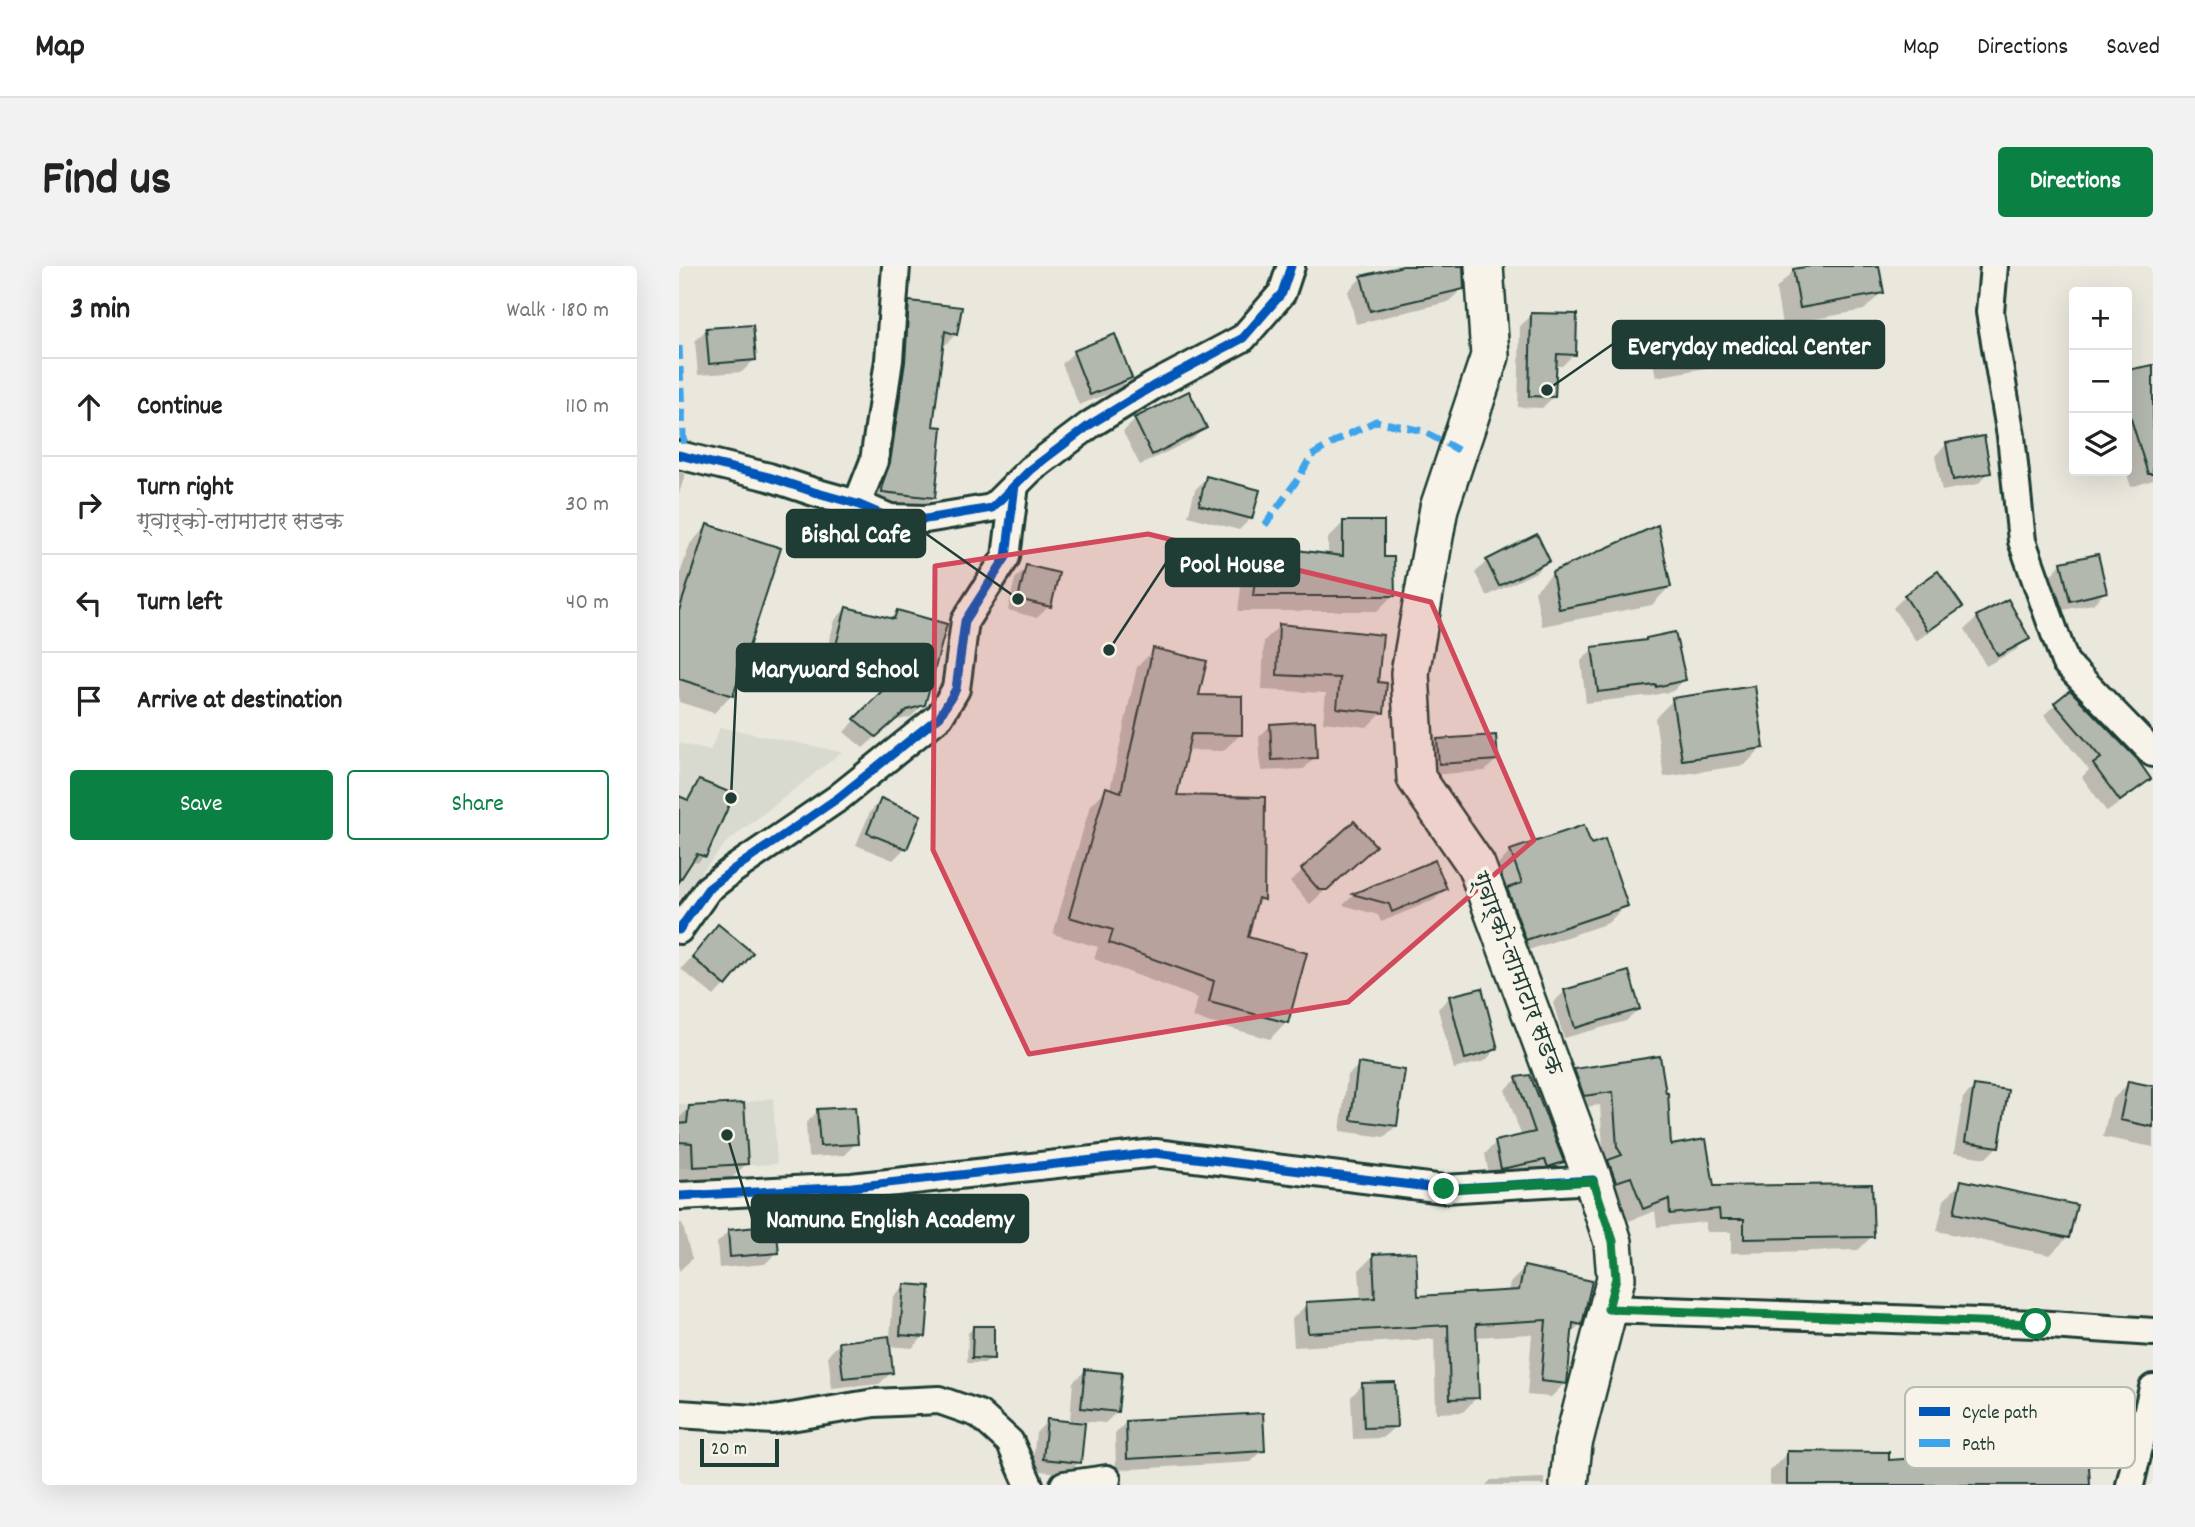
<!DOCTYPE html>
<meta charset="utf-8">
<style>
:root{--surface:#fff;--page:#f2f2f2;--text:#222;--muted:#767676;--line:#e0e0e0;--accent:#0b8043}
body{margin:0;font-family:Dekko,"Playpen Sans Deva",sans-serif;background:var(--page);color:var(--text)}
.controls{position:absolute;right:21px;top:21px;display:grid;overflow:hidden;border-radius:7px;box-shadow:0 7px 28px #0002}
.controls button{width:63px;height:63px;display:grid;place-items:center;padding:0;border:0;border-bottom:2px solid var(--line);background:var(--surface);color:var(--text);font:35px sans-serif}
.scale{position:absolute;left:21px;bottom:18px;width:79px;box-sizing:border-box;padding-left:7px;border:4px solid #1f3d34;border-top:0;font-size:19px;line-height:24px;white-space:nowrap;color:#1f3d34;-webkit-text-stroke:5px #f7f3e8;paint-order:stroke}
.stop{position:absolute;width:21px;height:21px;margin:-16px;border:5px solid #0b8043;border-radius:50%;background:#fff}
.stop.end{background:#0b8043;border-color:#fff;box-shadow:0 2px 7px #0008}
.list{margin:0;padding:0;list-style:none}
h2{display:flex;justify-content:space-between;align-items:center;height:91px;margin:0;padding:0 28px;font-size:30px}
h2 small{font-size:23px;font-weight:400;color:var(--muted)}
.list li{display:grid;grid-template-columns:46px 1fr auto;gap:21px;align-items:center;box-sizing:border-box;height:98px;padding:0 28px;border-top:2px solid var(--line)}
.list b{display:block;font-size:26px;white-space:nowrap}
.list p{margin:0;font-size:23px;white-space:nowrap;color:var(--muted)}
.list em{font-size:23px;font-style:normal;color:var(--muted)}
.actions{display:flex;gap:14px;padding:21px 28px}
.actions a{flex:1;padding:16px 0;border:2px solid var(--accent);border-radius:7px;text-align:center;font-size:24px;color:var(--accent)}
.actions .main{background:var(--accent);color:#fff}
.icon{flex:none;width:38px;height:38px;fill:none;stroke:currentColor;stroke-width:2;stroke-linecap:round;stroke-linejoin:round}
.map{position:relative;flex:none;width:1474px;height:1219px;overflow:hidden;border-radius:7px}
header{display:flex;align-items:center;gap:42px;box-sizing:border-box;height:98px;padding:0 35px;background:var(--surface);border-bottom:2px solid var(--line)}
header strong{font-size:33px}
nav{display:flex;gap:38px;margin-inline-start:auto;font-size:24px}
.intro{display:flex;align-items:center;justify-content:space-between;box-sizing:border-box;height:168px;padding:0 42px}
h1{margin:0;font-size:49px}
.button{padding:18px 32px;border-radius:7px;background:var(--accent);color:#fff;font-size:24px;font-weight:700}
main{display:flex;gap:42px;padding:0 42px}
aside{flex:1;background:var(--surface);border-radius:7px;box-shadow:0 7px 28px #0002}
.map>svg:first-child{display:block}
.built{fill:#d9dacf}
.shadow{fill:#0003}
.building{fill:#b2b8ae;stroke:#1f3d34;stroke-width:2}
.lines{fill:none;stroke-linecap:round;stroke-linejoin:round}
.minor-casing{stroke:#1f3d34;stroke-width:32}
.secondary-casing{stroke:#1f3d34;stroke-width:42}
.minor{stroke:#f7f3e8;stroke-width:26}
.secondary{stroke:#f7f3e8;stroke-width:37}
.quiet{stroke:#3da4eb;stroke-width:7;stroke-dasharray:14 7;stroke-linecap:butt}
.cycleway-casing{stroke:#f7f3e8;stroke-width:13}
.cycleway{stroke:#0057b8;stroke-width:9}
.route{stroke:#0b8043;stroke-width:9}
.marked{fill:#d1495b;fill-opacity:0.2;stroke:#d1495b;stroke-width:5;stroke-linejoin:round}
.labels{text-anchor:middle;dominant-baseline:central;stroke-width:7;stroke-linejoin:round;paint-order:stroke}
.street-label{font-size:24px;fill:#1f3d34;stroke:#f7f3e8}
.key{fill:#f7f3e8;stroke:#b6bcb2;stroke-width:2}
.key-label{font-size:19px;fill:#1f3d34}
.leader{fill:none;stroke:#1f3d34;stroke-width:2.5}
.callout-dot{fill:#1f3d34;stroke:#f7f3e8;stroke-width:2.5}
.callout{fill:#1f3d34;stroke:#1f3d34;stroke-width:2.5}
.callout-label{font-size:26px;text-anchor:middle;font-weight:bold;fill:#fff}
</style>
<header>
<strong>Map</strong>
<nav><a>Map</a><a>Directions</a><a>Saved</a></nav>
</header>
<div class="intro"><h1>Find us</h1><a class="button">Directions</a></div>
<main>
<aside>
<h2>3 min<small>Walk · 180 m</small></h2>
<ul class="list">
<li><svg class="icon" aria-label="ahead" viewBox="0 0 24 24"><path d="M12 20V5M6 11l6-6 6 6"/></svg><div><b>Continue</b></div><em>110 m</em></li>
<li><svg class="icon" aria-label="right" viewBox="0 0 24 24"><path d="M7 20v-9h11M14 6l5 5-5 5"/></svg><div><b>Turn right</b><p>ग्वार्को-लामाटार सडक</p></div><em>30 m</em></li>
<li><svg class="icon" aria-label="left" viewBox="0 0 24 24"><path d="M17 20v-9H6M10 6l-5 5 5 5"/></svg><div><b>Turn left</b></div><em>40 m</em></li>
<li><svg class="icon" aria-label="arrive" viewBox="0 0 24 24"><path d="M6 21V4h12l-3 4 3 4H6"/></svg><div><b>Arrive at destination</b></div></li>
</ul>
<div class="actions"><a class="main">Save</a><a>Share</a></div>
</aside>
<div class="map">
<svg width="1474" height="1219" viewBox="0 0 1474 1219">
<rect width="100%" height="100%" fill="#eae8dd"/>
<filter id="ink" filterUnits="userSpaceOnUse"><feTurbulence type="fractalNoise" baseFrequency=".0143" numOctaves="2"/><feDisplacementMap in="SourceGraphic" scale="14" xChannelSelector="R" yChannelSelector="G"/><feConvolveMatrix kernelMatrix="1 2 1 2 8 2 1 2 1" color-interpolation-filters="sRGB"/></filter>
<g filter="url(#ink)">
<g class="built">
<path d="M 41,461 L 163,486 L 47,577 L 0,633 L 0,477 L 31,485 Z"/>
<path d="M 94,832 L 98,898 L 0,902 L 0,837 L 10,840 L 65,837 Z"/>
</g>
<g class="shadow">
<path d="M 716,0 L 784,0 L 784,22 L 769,36 L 677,58 L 669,25 L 683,11 L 716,3 Z"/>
<path d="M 1142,0 L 1198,0 L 1203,26 L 1185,44 L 1103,59 L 1097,23 L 1114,5 Z"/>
<path d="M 231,37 L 277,68 L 265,80 L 262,79 L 252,162 L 254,231 L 242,243 L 192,238 L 219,48 Z"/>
<path d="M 853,49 L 895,88 L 883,100 L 876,100 L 875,130 L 863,142 L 839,141 L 841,60 Z"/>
<path d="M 28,63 L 75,94 L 63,106 L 19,109 L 16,75 Z"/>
<path d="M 983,68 L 1055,87 L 1043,99 L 977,111 L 971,80 Z"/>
<path d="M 395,86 L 451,112 L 439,124 L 400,139 L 383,98 Z"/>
<path d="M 1474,101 L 1474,214 L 1452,221 L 1447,205 L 1448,106 Z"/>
<path d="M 509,128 L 526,161 L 514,173 L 461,199 L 444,166 L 456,154 Z"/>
<path d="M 1268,178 L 1310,206 L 1299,218 L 1263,225 L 1256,190 Z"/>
<path d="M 0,206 L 6,208 L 0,228 Z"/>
<path d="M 527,212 L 572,252 L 560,264 L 509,250 L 516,224 Z"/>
<path d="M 664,257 L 703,293 L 714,329 L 698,345 L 559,345 L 565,297 L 581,281 L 649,290 L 649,272 Z"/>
<path d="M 28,260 L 52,429 L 35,447 L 0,436 L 0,311 L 11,278 Z"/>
<path d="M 869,294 L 857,306 L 808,330 L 796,307 L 808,295 Z"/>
<path d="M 1382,298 L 1426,326 L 1414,338 L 1379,345 L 1371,310 Z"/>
<path d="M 348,301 L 370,340 L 358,352 L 329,344 L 336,313 Z"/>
<path d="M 874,307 L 990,321 L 973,339 L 863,360 L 856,325 Z"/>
<path d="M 1226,330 L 1282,341 L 1270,352 L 1237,375 L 1214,342 Z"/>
<path d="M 167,342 L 211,353 L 218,346 L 244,439 L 232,451 L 215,455 L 184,482 L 165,466 L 212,418 L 192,413 L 193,408 L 146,390 L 156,354 Z"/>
<path d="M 1298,352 L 1349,372 L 1337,384 L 1307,400 L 1286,363 Z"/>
<path d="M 600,360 L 697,418 L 703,446 L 688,461 L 644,456 L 647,427 L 583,424 L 585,375 Z"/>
<path d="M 965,376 L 1005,414 L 994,425 L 966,431 L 965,430 L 907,437 L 902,395 L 914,383 Z"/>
<path d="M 475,384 L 518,431 L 561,469 L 544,485 L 506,484 L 496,531 L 583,633 L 575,641 L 567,672 L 607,756 L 591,773 L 514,752 L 519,732 L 415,693 L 419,681 L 374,668 L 411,540 L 428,523 L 431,524 L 458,401 Z"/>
<path d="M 994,434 L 1083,481 L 1066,499 L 985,511 L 976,452 Z"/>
<path d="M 1377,438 L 1470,513 L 1458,524 L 1428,546 L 1403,511 L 1410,504 L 1365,449 Z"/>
<path d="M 592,459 L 636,491 L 625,503 L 582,505 L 580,471 Z"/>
<path d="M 759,475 L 818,493 L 806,505 L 749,509 L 747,486 Z"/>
<path d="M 21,516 L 25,590 L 19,596 L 12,594 L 0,612 L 0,532 L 7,535 Z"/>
<path d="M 202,534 L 240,550 L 226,582 L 214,594 L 177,579 L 191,546 Z"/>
<path d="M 675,557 L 683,591 L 631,638 L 611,616 Z"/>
<path d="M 911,580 L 947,639 L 929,657 L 829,691 L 815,603 L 832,585 Z"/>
<path d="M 755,596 L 766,623 L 755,634 L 702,656 L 699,649 L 664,639 L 674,630 Z"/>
<path d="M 39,661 L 46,718 L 35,730 L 2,703 Z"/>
<path d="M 886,725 L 959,743 L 947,755 L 885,772 L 874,737 Z"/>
<path d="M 771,731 L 817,783 L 806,795 L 775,803 L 759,743 Z"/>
<path d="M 979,792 L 990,881 L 1034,922 L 1193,970 L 1179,984 L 1052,987 L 1052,966 L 1027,966 L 1027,956 L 978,961 L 976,945 L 950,955 L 938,924 L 923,929 L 925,895 L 921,839 L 891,843 L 882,818 L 896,804 Z"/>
<path d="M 680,799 L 717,860 L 705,871 L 661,865 L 668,810 Z"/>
<path d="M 838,813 L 883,896 L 871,907 L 811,914 L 806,888 L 817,876 L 843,871 L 826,824 Z"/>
<path d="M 1450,817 L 1474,822 L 1474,881 L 1424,871 L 1432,835 Z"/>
<path d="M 1295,821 L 1319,880 L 1307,892 L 1275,887 L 1284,832 Z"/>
<path d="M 11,842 L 68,897 L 50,915 L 0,918 L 0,852 Z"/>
<path d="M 139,845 L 177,877 L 165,889 L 129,891 L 127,857 Z"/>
<path d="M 1283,916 L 1389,971 L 1371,989 L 1258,965 L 1265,934 Z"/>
<path d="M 0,957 L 3,957 L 13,993 L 0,1005 Z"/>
<path d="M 50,965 L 98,986 L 86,998 L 40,1002 L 38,977 Z"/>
<path d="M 695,989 L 737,1032 L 829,1026 L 831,1017 L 846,1002 L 902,1058 L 891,1068 L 886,1117 L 872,1131 L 848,1129 L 853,1068 L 795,1071 L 798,1131 L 784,1146 L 757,1147 L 755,1073 L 615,1081 L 613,1053 L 628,1038 L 682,1035 L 680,1004 Z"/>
<path d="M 226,1020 L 245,1070 L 233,1082 L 209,1080 L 212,1107 L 200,1118 L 153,1123 L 149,1089 L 161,1077 L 211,1072 L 214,1032 Z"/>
<path d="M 295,1061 L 313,1092 L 307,1097 L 288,1097 L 289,1067 Z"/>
<path d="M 406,1105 L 438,1146 L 426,1157 L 391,1154 L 394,1116 Z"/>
<path d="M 683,1119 L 716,1160 L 704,1172 L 674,1173 L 672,1131 Z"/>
<path d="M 368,1155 L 400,1196 L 389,1208 L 353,1204 L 357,1167 Z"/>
<path d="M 447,1156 L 584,1184 L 572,1196 L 437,1204 L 436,1168 Z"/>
<path d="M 1109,1186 L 1208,1196 L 1409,1219 L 1091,1219 L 1091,1205 Z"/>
<path d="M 865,1212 L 865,1219 L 807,1219 L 812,1214 Z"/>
</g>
<g class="building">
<path d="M 724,0 L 784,0 L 785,23 L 691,45 L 682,10 Z"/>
<path d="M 1132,0 L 1200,0 L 1205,27 L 1121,42 L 1114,3 Z"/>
<path d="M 230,35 L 283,41 L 278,69 L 266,65 L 254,160 L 263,161 L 256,232 L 203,226 L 204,216 L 211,197 L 226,96 Z"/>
<path d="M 852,47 L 898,48 L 897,89 L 878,88 L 876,131 L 850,130 Z"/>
<path d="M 74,59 L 77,94 L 30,98 L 27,62 Z"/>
<path d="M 436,68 L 453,112 L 411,129 L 394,85 Z"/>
<path d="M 1474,99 L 1474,208 L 1469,208 L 1448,140 L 1448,104 Z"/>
<path d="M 510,125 L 528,162 L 473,189 L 455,152 Z"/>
<path d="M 1305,170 L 1312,207 L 1274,214 L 1267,177 Z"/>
<path d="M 527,210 L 581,224 L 573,253 L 520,239 Z"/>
<path d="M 664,255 L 705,255 L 705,291 L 715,291 L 716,330 L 574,330 L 580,279 L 664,290 Z"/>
<path d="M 28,258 L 102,282 L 54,430 L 0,413 L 0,345 Z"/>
<path d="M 979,259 L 992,321 L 880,343 L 873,306 Z"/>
<path d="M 858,268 L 871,295 L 820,320 L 807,294 Z"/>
<path d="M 1419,288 L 1428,326 L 1391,335 L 1382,296 Z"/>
<path d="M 347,299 L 380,307 L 372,341 L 339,333 Z"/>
<path d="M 1259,305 L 1284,341 L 1249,365 L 1225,329 Z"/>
<path d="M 1329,333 L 1351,373 L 1319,390 L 1297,350 Z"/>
<path d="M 167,341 L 215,353 L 218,344 L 268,358 L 246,439 L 228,444 L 197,471 L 175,453 L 221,407 L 203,402 L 204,396 L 157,379 Z"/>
<path d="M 600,358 L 704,369 L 699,416 L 708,417 L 705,447 L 658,442 L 661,412 L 598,409 Z"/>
<path d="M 996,366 L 1007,414 L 977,421 L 977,419 L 919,426 L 913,381 L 967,374 L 967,372 Z"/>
<path d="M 474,382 L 528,395 L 520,429 L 563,430 L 563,469 L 512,468 L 498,529 L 586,531 L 585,634 L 579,632 L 569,671 L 628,687 L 609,757 L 530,736 L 535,715 L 430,677 L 434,664 L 390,651 L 427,521 L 442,526 Z"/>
<path d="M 1076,420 L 1085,482 L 1003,494 L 993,432 Z"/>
<path d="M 1391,424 L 1458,493 L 1472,513 L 1441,535 L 1414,498 L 1422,492 L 1375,437 Z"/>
<path d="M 636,455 L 638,492 L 593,494 L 591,458 Z"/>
<path d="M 817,469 L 819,494 L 760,498 L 758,473 Z"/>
<path d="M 20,514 L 55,528 L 27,591 L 18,588 L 0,616 L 0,530 L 9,534 Z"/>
<path d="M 202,532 L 242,549 L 228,583 L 188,567 Z"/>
<path d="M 675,555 L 697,580 L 648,624 L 640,624 L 622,603 Z"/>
<path d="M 905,559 L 912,578 L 926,573 L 949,640 L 847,674 L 828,622 L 843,617 L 831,584 Z"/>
<path d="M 756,594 L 768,623 L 713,646 L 710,638 L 673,628 Z"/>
<path d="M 39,658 L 74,687 L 47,720 L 13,691 Z"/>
<path d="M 950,705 L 961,743 L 896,762 L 885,724 Z"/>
<path d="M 803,722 L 819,783 L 786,793 L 770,730 Z"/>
<path d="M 981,790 L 987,827 L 989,827 L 992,879 L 1027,873 L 1035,920 L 1193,918 L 1195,971 L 1065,973 L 1065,953 L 1041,953 L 1040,943 L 991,948 L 990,933 L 964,943 L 952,911 L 937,916 L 929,894 L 943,889 L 938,881 L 934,826 L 905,830 L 895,803 Z"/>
<path d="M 679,797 L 726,804 L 718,860 L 672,854 Z"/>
<path d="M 851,809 L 885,896 L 869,901 L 866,894 L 822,903 L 816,875 L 856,866 L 837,811 Z"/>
<path d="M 1449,815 L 1474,820 L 1474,861 L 1441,854 Z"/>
<path d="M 1295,819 L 1329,824 L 1320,881 L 1286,876 Z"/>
<path d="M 65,837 L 69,898 L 14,901 L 13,877 L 0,876 L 0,858 L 8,857 L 10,840 Z"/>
<path d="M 176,841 L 179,878 L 141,880 L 138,843 Z"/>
<path d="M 1282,914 L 1398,939 L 1390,972 L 1275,947 Z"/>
<path d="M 97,959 L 100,987 L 51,991 L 49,964 Z"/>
<path d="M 737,986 L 739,1030 L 840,1024 L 845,1000 L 913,1015 L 903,1059 L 894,1057 L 888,1118 L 862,1115 L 867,1054 L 797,1058 L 800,1132 L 771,1133 L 769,1059 L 629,1067 L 627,1036 L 696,1032 L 694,988 Z"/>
<path d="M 225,1018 L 251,1020 L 247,1071 L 221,1069 Z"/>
<path d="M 294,1060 L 315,1060 L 315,1093 L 293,1092 Z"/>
<path d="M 210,1070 L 214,1107 L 164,1112 L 160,1076 Z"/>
<path d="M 406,1103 L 443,1107 L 439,1146 L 402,1142 Z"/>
<path d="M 716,1116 L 718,1161 L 685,1162 L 683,1117 Z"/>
<path d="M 584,1147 L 586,1185 L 448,1193 L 447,1155 Z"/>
<path d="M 368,1153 L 406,1157 L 402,1197 L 364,1193 Z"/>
<path d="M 1409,1181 L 1411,1219 L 1108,1219 L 1108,1185 L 1210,1186 L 1210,1194 Z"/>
</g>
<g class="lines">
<g class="minor-casing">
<g id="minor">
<path d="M 1315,0 L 1311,46 L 1332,170 L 1343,275 L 1386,396 L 1474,487"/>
<path d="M 0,189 L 90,211 L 135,226 L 178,238 L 211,252 L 247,253 L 313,242 L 351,204 L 412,158 L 474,120 L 564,72 L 603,27 L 612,0"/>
<path d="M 178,238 L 195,195 L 210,94 L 217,0"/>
<path d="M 0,664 L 29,623 L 55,603 L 159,532 L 261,450 L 277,423 L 286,355 L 327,291 L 336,219"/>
<path d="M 0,930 L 173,921 L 476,887 L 765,923 L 914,914"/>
<path d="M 929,1043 L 1357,1058 L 1474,1066"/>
<path d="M 0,1148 L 94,1154 L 195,1137 L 260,1134 L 300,1148 L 331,1176 L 350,1219"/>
<path d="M 385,1219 L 428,1213"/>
<path d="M 1451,1219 L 1474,1122"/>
</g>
</g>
<g class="secondary-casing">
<path id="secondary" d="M 805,0 L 811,90 L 760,242 L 731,407 L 737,512 L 797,599 L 914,914 L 934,976 L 937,1012 L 894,1178 L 890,1219"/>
</g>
<use href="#minor" class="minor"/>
<use href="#secondary" class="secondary"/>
<g class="quiet">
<path d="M 0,80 L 5,190"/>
<path d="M 586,259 L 621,210 L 632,190 L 664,171 L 697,155 L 744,165 L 779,184"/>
</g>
<g class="cycleway-casing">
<g id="cycleway">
<path d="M 0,189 L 90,211 L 135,226 L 178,238 L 211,252 L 247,253 L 313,242 L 351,204 L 412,158 L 474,120 L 564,72 L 603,27 L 612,0"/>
<path d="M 0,664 L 29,623 L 55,603 L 159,532 L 261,450 L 277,423 L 286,355 L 327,291 L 336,219"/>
<path d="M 0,930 L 173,921 L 476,887 L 765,923 L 914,914"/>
</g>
</g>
<use href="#cycleway" class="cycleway"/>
</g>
</g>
<g class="lines" filter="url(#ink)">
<path class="route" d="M 765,923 L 914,915 L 934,975 L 937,1012 L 929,1043 L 1357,1058"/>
</g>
<path class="marked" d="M 469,268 L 752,336 L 855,574 L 669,736 L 350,788 L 254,584 L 256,300 Z"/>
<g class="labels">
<g class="street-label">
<text transform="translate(837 708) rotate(69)">ग्वार्को-लामाटार सडक</text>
</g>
</g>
<rect x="1226" y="1121" width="230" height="81" rx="10" class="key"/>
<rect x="1240" y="1141" width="31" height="9" fill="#0057b8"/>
<rect x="1240" y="1173" width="31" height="8" fill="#3da4eb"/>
<g class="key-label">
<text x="1283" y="1152">Cycle path</text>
<text x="1283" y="1184">Path</text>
</g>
<path class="leader" d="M868 124L934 78M339 333L246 267M430 384L487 297M52 532L58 402M48 869L73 952"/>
<g class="callout-dot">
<circle cx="868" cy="124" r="7"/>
<circle cx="339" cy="333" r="7"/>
<circle cx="430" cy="384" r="7"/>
<circle cx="52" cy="532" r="7"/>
<circle cx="48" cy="869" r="7"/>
</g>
<g class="callout">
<rect x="934" y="55" width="271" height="47" rx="7"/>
<rect x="108" y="244" width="138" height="47" rx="7"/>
<rect x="487" y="273" width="133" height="47" rx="7"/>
<rect x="58" y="378" width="196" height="47" rx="7"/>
<rect x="73" y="929" width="276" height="47" rx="7"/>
</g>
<g class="callout-label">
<text x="1070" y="88">Everyday medical Center</text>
<text x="177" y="276">Bishal Cafe</text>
<text x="553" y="306">Pool House</text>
<text x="156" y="411">Maryward School</text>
<text x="211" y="961">Namuna English Academy</text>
</g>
</svg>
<div class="controls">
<button>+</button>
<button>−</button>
<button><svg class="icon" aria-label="layers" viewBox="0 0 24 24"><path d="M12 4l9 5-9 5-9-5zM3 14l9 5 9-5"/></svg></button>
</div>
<div class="scale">20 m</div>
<div class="stop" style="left:1357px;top:1058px"></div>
<div class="stop end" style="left:765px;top:923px"></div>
</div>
</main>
